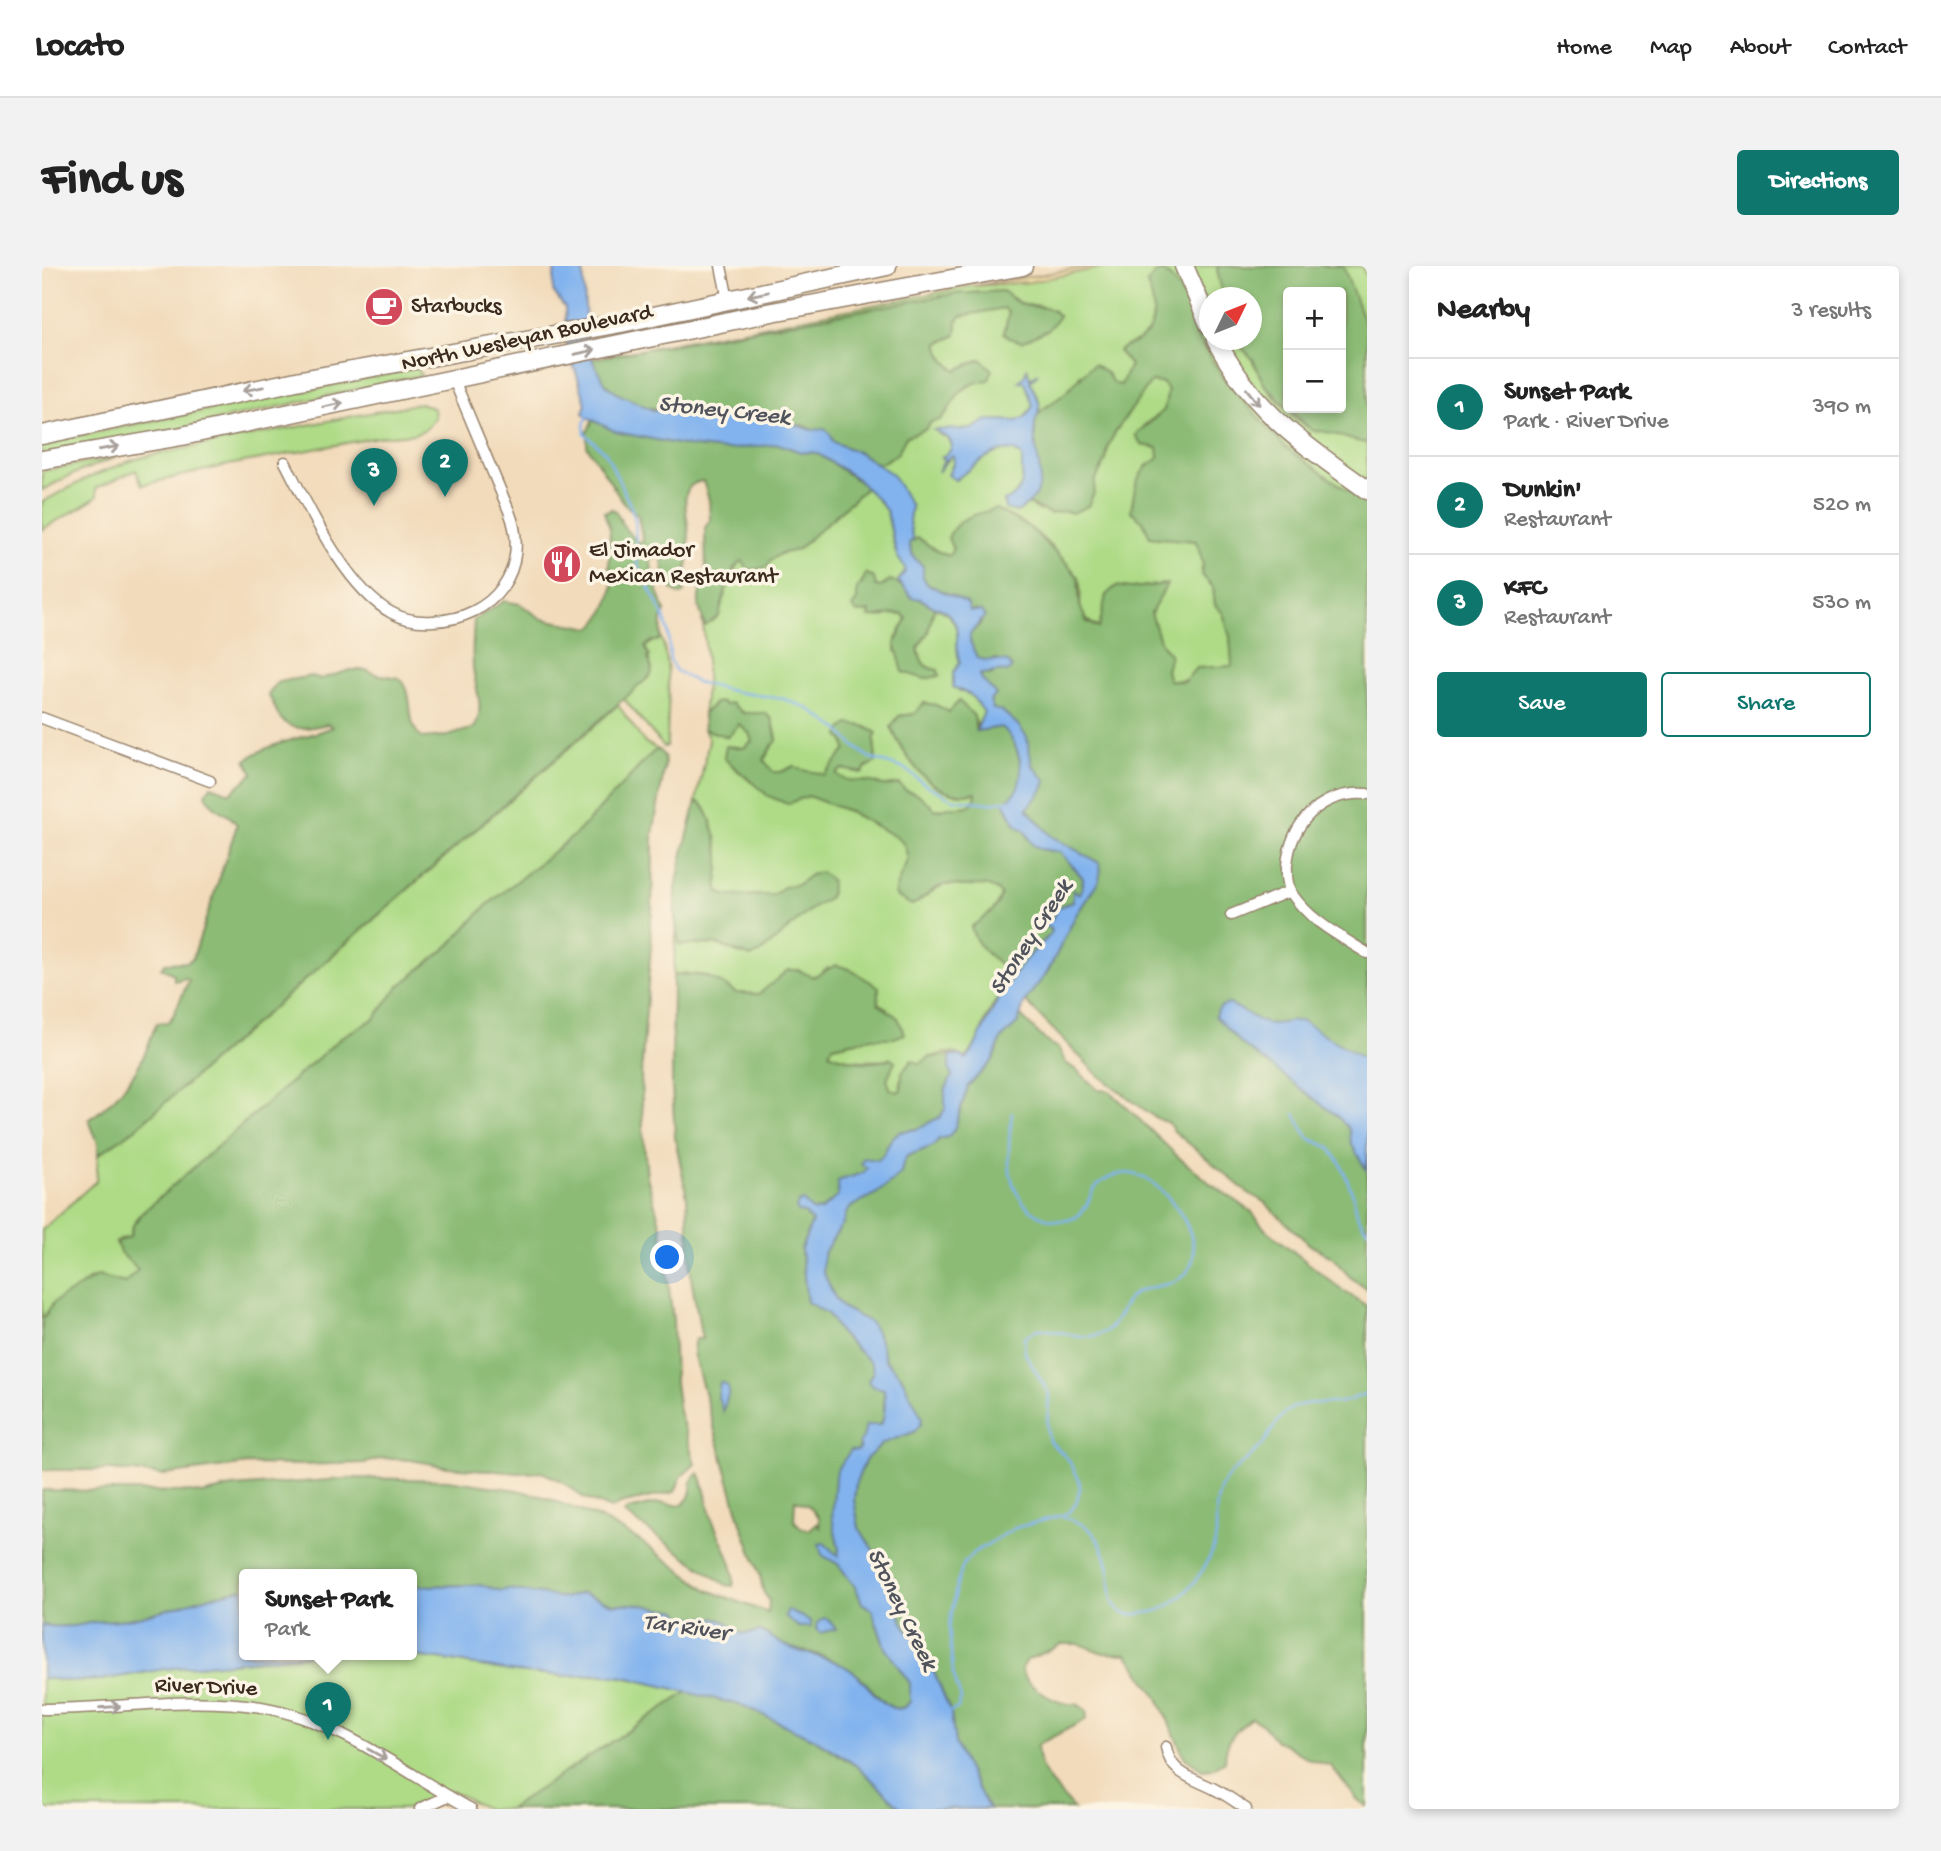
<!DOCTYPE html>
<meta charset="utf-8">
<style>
:root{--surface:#fff;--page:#f2f2f2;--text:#222;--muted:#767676;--line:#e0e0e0;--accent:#0f766e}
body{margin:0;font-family:"Gochi Hand",sans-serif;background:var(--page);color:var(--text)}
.controls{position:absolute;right:21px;top:21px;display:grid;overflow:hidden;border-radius:7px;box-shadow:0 4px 10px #0003}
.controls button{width:63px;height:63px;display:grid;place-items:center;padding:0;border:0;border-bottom:2px solid var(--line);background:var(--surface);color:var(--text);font:35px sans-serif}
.compass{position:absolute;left:1157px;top:21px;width:63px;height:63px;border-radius:50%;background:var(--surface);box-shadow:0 4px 10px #0003;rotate:47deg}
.you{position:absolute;left:626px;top:992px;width:24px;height:24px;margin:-18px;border:5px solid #fff;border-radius:50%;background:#1a73e8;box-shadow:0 0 0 10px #1a73e833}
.badge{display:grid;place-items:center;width:46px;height:46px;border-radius:50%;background:var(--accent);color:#fff;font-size:23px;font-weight:700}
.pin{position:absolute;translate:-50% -58px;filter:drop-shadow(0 2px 4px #0008)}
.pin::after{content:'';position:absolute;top:37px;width:24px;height:21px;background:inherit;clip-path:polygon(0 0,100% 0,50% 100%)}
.popup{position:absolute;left:197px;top:1303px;width:178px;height:91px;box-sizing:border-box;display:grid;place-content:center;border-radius:7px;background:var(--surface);filter:drop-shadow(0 2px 5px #0005);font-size:23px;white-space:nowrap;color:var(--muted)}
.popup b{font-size:26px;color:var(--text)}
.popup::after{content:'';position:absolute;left:50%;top:100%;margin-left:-14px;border:14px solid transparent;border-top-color:var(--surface)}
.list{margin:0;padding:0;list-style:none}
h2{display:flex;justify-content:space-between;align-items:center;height:91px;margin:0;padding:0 28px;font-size:30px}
h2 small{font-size:23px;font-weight:400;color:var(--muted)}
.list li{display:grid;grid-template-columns:46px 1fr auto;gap:21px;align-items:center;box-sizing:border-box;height:98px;padding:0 28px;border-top:2px solid var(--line)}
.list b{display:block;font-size:26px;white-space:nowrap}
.list p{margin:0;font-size:23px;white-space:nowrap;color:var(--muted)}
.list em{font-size:23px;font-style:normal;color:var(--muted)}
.actions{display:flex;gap:14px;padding:21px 28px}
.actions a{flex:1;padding:16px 0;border:2px solid var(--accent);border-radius:7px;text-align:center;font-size:24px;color:var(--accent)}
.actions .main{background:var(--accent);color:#fff}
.map{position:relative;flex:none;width:1325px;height:1543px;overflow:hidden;border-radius:7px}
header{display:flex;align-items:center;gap:42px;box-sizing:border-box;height:98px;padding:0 35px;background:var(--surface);border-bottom:2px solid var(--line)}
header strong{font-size:33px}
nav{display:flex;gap:38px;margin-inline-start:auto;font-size:24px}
.intro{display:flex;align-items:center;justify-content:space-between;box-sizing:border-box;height:168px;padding:0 42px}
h1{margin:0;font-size:49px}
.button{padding:18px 32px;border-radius:7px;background:var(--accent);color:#fff;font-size:24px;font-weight:700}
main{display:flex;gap:42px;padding:0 42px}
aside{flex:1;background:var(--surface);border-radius:7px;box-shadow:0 4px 10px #0003}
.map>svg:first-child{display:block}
.green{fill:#afdb87;stroke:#758252;stroke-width:2}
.forest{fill:#8bbb74;stroke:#637249;stroke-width:2;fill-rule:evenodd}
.sand{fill:#eeda9e;stroke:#94825e;stroke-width:2}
.water{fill:#82b3ee;stroke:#5e6e86;stroke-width:2}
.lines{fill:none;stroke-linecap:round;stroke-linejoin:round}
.stream{stroke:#82b3ee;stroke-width:2.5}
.street-casing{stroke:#96826c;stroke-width:13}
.highway-casing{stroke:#96826c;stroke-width:21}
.street{stroke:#fff;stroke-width:10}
.highway{stroke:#fff;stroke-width:18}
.oneway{stroke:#a79f9a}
.labels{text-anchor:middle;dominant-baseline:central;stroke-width:7;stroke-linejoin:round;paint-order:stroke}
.poi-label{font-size:23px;fill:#3b2a1e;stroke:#fcf5e5;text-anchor:start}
.street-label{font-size:23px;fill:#3b2a1e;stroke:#fcf5e5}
.water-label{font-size:24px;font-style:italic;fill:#50535c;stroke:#fcf5e5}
</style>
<header>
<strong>Locato</strong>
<nav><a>Home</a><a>Map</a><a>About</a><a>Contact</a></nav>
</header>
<div class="intro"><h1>Find us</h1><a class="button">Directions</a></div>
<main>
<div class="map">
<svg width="1325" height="1543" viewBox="0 0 1325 1543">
<rect width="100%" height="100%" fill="#fcf5e5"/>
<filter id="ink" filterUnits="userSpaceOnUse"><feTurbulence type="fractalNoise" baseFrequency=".0143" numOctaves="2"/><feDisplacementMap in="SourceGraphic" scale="14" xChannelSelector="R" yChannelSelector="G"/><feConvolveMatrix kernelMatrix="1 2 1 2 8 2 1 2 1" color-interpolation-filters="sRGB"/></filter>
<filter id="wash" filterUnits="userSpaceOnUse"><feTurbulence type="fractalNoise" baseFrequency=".00686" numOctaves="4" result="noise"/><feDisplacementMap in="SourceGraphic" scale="28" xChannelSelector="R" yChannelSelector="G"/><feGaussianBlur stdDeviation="1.57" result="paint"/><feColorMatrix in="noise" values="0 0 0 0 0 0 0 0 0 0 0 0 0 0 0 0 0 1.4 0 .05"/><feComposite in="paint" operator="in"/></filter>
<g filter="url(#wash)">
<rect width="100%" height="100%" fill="#f2dbbb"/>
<g class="green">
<path d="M 1067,0 L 1132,0 L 1177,91 L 1325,229 L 1325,238 L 1243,181 L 1182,113 L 1154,68 L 1150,51 L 1139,29 L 1105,18 C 1112,32 1116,60 1101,71 C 1094,76 1084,80 1076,85 L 1088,99 L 1079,120 L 1071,117 L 1064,106 L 1038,109 L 1033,119 L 997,148 L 997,134 L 988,116 L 993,109 L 988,113 L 986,105 L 983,116 L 991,140 L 982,152 L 974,155 L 945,154 L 930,163 L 923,162 L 897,168 L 907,173 L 910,179 L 908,185 L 900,191 L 906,195 L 908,190 L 912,190 L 912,196 L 908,203 L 914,214 C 929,202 961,172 980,190 L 982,215 L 971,232 L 975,246 L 987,238 L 998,245 L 1052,227 L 1053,215 L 1064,194 L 1066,180 L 1074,164 L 1109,116 L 1121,117 L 1126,125 L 1122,144 L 1102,159 L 1100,179 L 1117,182 L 1117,193 L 1104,200 L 1101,255 L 1108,271 L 1154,275 L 1161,297 L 1159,308 L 1171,321 L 1173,339 L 1181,347 L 1188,371 L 1191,400 C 1167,402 1152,417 1127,414 L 1124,405 L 1128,388 L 1119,378 L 1109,347 L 1124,318 L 1090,322 L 1064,329 L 1058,362 C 1026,346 1045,334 1036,312 C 1033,303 996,267 987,261 C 977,254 964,249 954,243 L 911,283 L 907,291 L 895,285 L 877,272 L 871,274 L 867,256 L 869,240 L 850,209 L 834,197 C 850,197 857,184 864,171 C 879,165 890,155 905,147 C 910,131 920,124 934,116 C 920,108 895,96 897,77 L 914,69 L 915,55 L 919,50 L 962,42 L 967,46 L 962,67 L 1006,64 L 1013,45 L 994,39 L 981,39 L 961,25 L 911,28 L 550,93 L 930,20 L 988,16 Z"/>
<path d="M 1149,0 L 1177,0 L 1175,3 L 1181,31 L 1168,32 L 1167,47 Z"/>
<path d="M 1301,0 L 1320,0 L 1325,13 L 1325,64 Z"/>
<path d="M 1180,74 C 1207,73 1210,97 1221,116 C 1227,127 1257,158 1267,162 C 1272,165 1278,163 1283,164 C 1298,167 1310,175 1325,177 L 1325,219 L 1225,140 Z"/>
<path d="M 375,102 L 379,109 L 105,170 L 0,191 L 0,177 Z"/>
<path d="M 379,137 L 392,143 L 393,151 L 384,163 L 372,168 L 337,171 L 181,200 L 100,219 L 94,204 L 54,222 L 55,230 C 48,238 12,255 0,264 L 0,236 L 46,212 L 85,196 L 105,190 Z"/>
<path d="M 74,191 L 29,209 L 0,224 L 0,205 Z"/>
<path d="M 825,221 L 845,246 L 853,284 L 863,302 L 863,306 L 856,315 L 858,320 C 850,314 846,315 839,321 L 834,320 L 824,308 L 816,324 L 818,347 L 828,345 L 841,351 L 848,348 L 862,349 L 865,353 L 854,372 L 854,385 L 883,413 L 897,409 L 881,398 L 876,382 L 886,366 L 892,342 C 925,347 918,399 916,424 L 929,429 L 943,446 L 935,460 L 934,455 L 913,441 L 907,446 L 894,439 L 882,437 L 872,448 L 857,450 L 849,461 C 863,492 892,538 934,526 C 934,544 919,541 907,541 C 902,542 898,544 894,544 L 877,529 L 863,524 L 857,518 C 840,521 842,519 828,516 C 815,514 805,517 793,509 L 800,503 L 821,507 L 823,502 L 834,496 L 832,473 L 802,475 L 804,484 L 782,510 C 771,504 761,507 752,500 L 739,506 L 730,506 L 722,494 L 735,472 L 733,462 L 706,448 L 673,437 L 661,448 C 666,416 665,385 660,353 L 664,360 L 677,344 L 684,323 L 692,313 C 691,305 693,299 700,294 L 704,297 L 729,294 L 738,287 L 755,284 Z"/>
<path d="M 619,371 C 631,405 625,445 625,480 L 622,481 L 582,433 L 609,409 L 610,403 L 603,381 Z"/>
<path d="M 576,439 L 602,476 L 617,484 L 611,486 L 536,566 L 443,641 L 408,679 L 356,721 L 332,753 L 301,770 L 99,948 L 90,961 L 88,971 L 79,973 L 78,986 L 96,1004 L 83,1017 L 56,1010 L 48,1013 L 26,1030 L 12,1036 L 0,1054 L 0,964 L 54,915 L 56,889 L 93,863 Z"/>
<path d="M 697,458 L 707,467 L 710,475 L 702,482 L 688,480 L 682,492 C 703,511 735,546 766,530 L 806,545 L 854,571 L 862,578 L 866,592 L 853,624 L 875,637 C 882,631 890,624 898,620 C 906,616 914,620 921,620 C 934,619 950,616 959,628 C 955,646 943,650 929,661 C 935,683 952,693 969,707 L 976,706 C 967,718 956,730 949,743 C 940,759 937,780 923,793 C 904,775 873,801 858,814 L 859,824 L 855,826 L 848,823 L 845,812 L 853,795 C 827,793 811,798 786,787 L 791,780 L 829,772 L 852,772 L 845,742 L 836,737 L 836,730 L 785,702 C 770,716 763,709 746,704 L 718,728 L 694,727 L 681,718 L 664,710 L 642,707 L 631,712 L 634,667 L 638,679 L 675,678 L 700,689 L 718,687 L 768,644 L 786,633 L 789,626 L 789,614 L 768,609 L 757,618 L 742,621 L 732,629 L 685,630 L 677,626 C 673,616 677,608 677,597 C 678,581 669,548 659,537 L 654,536 L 667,474 L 662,463 L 686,471 Z"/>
<path d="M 279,1388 L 354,1388 L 404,1394 L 474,1406 L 526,1410 L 570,1409 L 647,1425 L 467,1543 L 445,1543 L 408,1524 L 365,1543 L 0,1543 L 0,1412 L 30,1415 L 58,1414 L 123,1403 Z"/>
</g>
<g class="forest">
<path d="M 1177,0 L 1301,0 L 1325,64 L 1325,177 C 1305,175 1289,164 1269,164 L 1222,118 L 1211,93 L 1192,74 L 1210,74 L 1210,32 L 1181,31 L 1175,3 ZM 1246,26 L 1299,26 L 1299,142 L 1246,142 Z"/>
<path d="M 1121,5 L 1133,16 L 1146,40 L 1154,68 L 1182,113 L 1243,181 L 1325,238 L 1325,1023 L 1308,1011 L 1290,991 L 1268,979 L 1222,936 L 1205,926 L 1175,901 L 1132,865 L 1126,857 L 1112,851 L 1056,809 L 983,735 L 1006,705 L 1034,649 L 1050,625 L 1057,597 L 1009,570 L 985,543 L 1001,523 L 1004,515 C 999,509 992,503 989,497 C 978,475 980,449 951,443 L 948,434 L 953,429 L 951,424 L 943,419 L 937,407 L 948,409 L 958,404 L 955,393 L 944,395 L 935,392 L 928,375 L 928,368 L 939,357 L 934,344 L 928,345 L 925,337 L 885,318 L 881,311 L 881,300 L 872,292 L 867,277 L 876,272 L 895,285 L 907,290 L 911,283 L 906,272 C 915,251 933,248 954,243 L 987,261 L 1025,298 L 1036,311 L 1038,340 L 1045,356 L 1057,362 L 1064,329 L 1074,320 L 1090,322 L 1125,318 L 1109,347 L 1119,378 L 1128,388 L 1124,405 L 1127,414 L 1142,416 L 1154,402 L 1190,400 L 1188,371 L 1181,347 L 1173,339 L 1171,321 L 1159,308 L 1161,297 L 1154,275 L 1108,271 L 1101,255 L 1089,245 C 1093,220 1093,206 1117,192 L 1116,182 L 1100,179 L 1093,169 L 1122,144 L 1126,125 L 1121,117 L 1109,116 L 1074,165 L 1066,180 L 1064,194 L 1053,215 L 1052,227 L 1046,240 L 1030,247 L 1022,245 L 1008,248 L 987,238 C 1006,207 991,196 993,165 C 993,163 993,155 993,154 C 997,143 1009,138 1017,132 C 1030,122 1039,109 1052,98 L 1064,106 L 1071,117 L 1079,119 L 1088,99 L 1076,85 C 1084,80 1094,77 1101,71 C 1116,60 1112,32 1105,18 L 1112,8 Z"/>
<path d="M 961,25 C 967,29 972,36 979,38 C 992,43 1007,38 1017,50 L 1006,64 L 980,76 L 967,72 L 962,67 L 967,47 L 962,42 L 919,50 L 915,55 L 914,69 L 897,77 C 896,87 906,99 914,104 L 939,93 L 950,104 L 947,114 C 911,119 918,134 898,154 L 889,156 L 884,163 L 864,171 L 855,188 L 839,197 L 834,197 L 818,187 L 791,176 L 764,160 L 683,147 C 668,151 654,148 639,147 C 603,143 562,133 550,93 L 911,28 Z"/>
<path d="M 551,154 L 574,166 L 646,180 L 682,184 L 737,178 L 759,186 L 775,187 L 825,221 L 755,284 L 738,288 L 729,294 L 725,301 L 707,304 L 700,295 L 691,303 L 692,313 L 684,323 L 677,350 L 663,360 L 657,341 L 657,330 L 664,306 L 663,262 L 668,254 L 667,234 L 661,215 C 636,218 644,243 646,260 C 648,276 647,302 641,315 L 642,326 L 639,329 C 624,323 621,308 620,293 L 616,290 L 609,294 L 610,308 L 623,345 L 620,353 L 619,371 L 616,375 L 610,375 L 603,381 L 608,390 L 606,392 L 610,403 L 609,409 L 93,863 L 56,889 L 56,877 L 47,854 C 71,836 91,815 103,787 C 108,777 110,766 115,757 L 126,756 L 131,750 L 147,714 L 144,712 L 132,715 L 132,708 L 119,702 L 123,697 L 145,696 L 151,692 L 195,559 C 185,543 174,550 164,528 L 169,520 L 188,527 L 211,507 L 204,494 C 229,475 262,473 291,461 L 287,458 C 269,461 249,469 236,449 C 233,442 231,435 226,429 L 236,416 L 270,410 L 278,413 L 309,404 L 325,404 L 333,408 L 357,412 C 375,427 361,456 380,472 L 406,470 L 432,462 C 444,441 433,423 431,401 C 430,386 431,369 432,354 L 462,335 L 478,338 L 500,353 L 549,362 C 563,350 578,319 567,301 L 568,263 L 562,246 L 570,243 L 574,246 L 584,264 L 597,277 L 601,276 L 596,249 L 583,239 L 545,180 L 545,166 Z"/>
<path d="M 824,307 L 832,312 L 834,320 L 839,321 L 848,314 L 853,316 L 892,342 L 886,366 L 876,382 C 878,396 882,402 896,404 L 897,410 L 883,413 L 861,406 L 853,377 L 865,353 L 862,349 C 849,345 840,353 827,351 L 828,345 L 815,347 L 810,341 L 815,334 L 815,322 L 820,318 Z"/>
<path d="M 917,435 L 932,450 L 934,465 L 961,461 C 974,474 985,505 976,523 C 972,530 967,534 964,541 L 974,559 L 983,565 L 986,573 L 1008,585 L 1018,585 L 1041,612 L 1039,626 L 1036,629 L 1031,627 L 1031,635 L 1021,639 L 1010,654 L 999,655 L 996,658 L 1009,661 L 1009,668 L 993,683 L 976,706 L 969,707 C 952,693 935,683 929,661 C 943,650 955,646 959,628 C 950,617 934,619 922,620 C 914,620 906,616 899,620 C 888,625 880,634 870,639 L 854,630 L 853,624 L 866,592 L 862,578 L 854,571 L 806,545 L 766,530 L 745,538 L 726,530 L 682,492 L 684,480 L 702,482 L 710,475 L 707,467 L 697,458 L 686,471 L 662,463 L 661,448 L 673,437 L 680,436 L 683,439 L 689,437 L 701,447 L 723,447 L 730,453 L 735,475 L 729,481 L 722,494 L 731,506 L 739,506 L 752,500 C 761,507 771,504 782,509 L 804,484 L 802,475 L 797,470 L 801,462 L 807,458 L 822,460 L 835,467 L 832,473 L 834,496 L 823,502 L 821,507 L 800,503 L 794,508 C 805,517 815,514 828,516 C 842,519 840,521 857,518 L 863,524 L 877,529 L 894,544 C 898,544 902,542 907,541 C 918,541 934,544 934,526 C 891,537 864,493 849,461 L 857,450 L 872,448 L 882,437 L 894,439 L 907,446 Z"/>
<path d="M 617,484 L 622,490 L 623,499 L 611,568 L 610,648 L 608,657 L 609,679 L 599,809 L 601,867 L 605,911 L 619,960 L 631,1054 L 633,1117 L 637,1145 L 653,1198 L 639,1211 L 633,1226 L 578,1238 L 569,1243 L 542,1232 L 519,1215 L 500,1206 L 478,1207 L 406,1201 L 369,1194 L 341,1192 L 323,1197 L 258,1199 L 206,1198 L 121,1209 L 68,1204 L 0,1204 L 0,1054 L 12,1036 L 56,1010 L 83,1017 L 96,1004 L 78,986 L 74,976 L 88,971 L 90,961 L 99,948 L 301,770 L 332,753 L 356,721 L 408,679 L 443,641 L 536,566 L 611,486 Z"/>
<path d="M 654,536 L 659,537 C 669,548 678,581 677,597 C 677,608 673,616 677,626 L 685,630 L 732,629 L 742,621 L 757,618 L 768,609 L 779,606 L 789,614 L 789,626 L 786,633 L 768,644 L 718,687 L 709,691 L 675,678 L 638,679 C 623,633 644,581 654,536 Z"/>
<path d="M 794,699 L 807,703 L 837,721 L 836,737 L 856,752 L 863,768 L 852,772 L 829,772 L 791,780 L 787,787 C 806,795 829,800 849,792 L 853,795 L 845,813 L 848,823 L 856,826 L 859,824 L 860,806 L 870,794 L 877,798 L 888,791 L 909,789 L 907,802 L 910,810 L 903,825 L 903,843 L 898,851 L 875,863 L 857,866 L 850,872 L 841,889 L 821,907 L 796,915 L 796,930 L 777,945 L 770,944 L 763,947 L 770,956 L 759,983 L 765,1036 L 786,1048 L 798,1067 L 831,1098 C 831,1107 835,1117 842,1123 L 842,1153 L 838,1159 L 821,1172 L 790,1252 L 797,1282 L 796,1291 L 780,1289 L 796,1298 L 814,1322 L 820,1337 L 830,1344 L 843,1382 L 868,1417 L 868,1436 C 850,1457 830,1421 818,1411 C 808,1402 787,1392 774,1388 C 764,1385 752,1384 742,1379 C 734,1375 727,1370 719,1365 C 686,1373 700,1360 679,1354 C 667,1350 652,1351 640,1351 L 635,1345 L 594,1338 L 571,1338 L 540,1327 L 522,1332 L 466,1323 L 459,1325 L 439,1319 L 370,1320 L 370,1308 L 202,1308 L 202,1323 C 164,1329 129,1344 91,1352 C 77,1355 62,1354 48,1357 C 31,1361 18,1362 0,1359 L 0,1224 L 147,1226 L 160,1228 L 190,1221 L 315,1212 L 406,1214 L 475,1224 L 502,1231 L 557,1252 L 597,1274 L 666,1324 L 726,1347 L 727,1335 L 721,1325 L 718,1309 L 699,1257 L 651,1087 L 652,1076 L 654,1073 L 660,1073 L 649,1012 L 645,931 L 633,871 L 630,820 L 631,712 L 634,708 L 664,710 L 681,718 L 694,727 L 717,728 L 746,704 L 756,704 L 771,711 ZM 753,1234 L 766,1239 L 777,1251 L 778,1261 L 775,1257 L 767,1264 L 759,1262 L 752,1254 Z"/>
<path d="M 978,749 L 1006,777 L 1016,782 L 1024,797 L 1037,806 L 1056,824 L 1068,825 L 1135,890 L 1169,918 L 1209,945 L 1223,963 L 1300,1024 L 1325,1040 L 1325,1541 L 1315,1533 L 1289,1500 L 1266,1493 L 1243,1478 L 1234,1475 L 1221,1459 L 1209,1452 C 1193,1465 1183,1474 1183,1495 L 1170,1503 L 1160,1504 L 1143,1492 L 1116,1432 L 1085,1388 L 1061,1387 L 1037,1378 L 1020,1378 L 985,1394 L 979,1404 C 985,1422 1016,1440 1035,1438 L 1044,1444 L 1045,1453 L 995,1479 C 994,1505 1015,1525 1032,1543 L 947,1543 L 921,1496 L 913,1477 L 909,1447 L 881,1380 L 867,1366 L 860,1354 L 847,1309 L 817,1262 L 812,1234 L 814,1216 L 824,1193 L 841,1177 L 872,1166 L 867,1130 L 859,1110 L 843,1094 L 829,1057 L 801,1042 L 792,1030 L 781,1005 L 781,988 L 801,957 L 804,947 L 810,940 L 835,927 L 859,907 L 861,897 L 865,890 L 891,880 L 897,873 L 912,864 L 926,820 L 951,794 L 959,773 L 976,757 Z"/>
<path d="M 657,1207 C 663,1219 665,1236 669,1250 C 675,1269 696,1302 691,1320 L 684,1319 L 582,1247 L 585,1244 C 596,1243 607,1238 618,1237 C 627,1237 637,1243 644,1235 C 654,1226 644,1213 657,1207 Z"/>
<path d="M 647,1425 L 702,1440 L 772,1473 L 819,1503 L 860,1543 L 467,1543 Z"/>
</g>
<path class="sand" d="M 1051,0 L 1067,0 L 988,16 L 930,20 Z"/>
<g class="water">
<path d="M 513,0 L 541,0 L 544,62 L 551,96 L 565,120 L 576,128 L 611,144 L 672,150 L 683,147 L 741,155 L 770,164 L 783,163 L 788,168 L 791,176 L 818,187 L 850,208 L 869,240 L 867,256 L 871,274 L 867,277 C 869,287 872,294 881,300 L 881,311 L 885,318 L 925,337 L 928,345 L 939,345 L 943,350 L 928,368 L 928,375 L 935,392 C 946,396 955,393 966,396 L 970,402 L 965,406 C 957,404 947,408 938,408 C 940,419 950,420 954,429 L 948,434 L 951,443 L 960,445 L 975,458 L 985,471 L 990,499 L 1004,515 L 1001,523 L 985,543 L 1009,570 L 1057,597 L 1059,603 L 1057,614 L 1034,649 L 1006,705 L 983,735 L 976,757 L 959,773 L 951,794 L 926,820 L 912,864 L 906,871 L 897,873 L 891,880 L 865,890 L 861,897 L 859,907 L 852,914 L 835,927 L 810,940 L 804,947 L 801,957 L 781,988 L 781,1005 L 792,1030 L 801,1042 L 829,1057 L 837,1072 L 843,1094 L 859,1110 L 880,1152 L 879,1158 L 872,1166 L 841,1177 L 824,1193 L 814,1216 L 812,1234 L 817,1262 L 847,1309 L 860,1354 L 867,1366 L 881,1380 L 909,1447 L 913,1477 L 921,1495 L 947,1543 L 860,1543 L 819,1503 L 799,1489 L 772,1473 L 702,1440 L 583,1411 L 556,1408 L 526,1410 L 474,1406 L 404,1394 L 354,1388 L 370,1388 L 370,1320 L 439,1319 L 459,1325 L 466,1323 L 522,1332 L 540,1327 L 571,1338 L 594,1338 L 636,1345 L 640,1351 C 652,1351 667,1350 679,1354 C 700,1360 686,1373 719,1365 C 727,1369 734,1375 742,1379 C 766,1391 789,1389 813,1407 C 826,1417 850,1459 868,1436 L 868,1417 L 843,1382 L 830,1344 L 820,1337 L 814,1322 L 796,1298 L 780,1289 L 777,1278 L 782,1277 L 796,1290 L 797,1282 L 790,1252 L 793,1211 L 796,1202 L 809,1184 L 816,1185 L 818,1182 L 817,1175 L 821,1172 L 824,1159 L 839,1159 C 844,1149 843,1134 842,1123 L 830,1120 L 826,1115 L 831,1106 L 830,1098 L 798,1067 L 786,1048 L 765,1036 L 759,983 L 770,956 L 763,947 L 756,946 L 754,941 L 757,936 L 761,935 L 770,944 L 778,945 L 796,930 L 796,915 L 821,907 L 825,902 L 819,898 L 821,892 L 836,894 L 841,889 L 850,872 L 857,866 L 875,863 L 898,851 L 903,843 L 903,825 L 910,810 L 907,802 L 909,789 L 920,790 L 924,793 L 929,788 L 957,731 L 983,694 L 1009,668 L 1009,662 L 995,659 L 999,655 L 1010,654 L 1015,642 L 1031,635 L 1031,623 L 1037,628 L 1041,619 L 1041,612 L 1018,586 L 997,583 L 990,578 L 983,565 L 974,559 L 962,536 C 990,521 979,478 960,461 L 934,465 L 942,446 L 929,429 L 911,421 L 911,408 L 918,396 C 909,376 925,360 901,344 C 893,339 897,344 890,340 C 882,335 880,332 870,332 L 856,315 L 863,306 L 863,302 L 855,290 L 845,246 L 838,236 L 814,212 L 775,187 L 759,186 L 737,178 L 682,184 L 646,180 L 574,166 L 545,151 L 541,147 L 544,138 L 534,106 L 525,85 L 523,42 L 511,25 Z"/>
<path d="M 985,103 L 988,113 L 996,107 L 988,116 C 991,123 995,130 997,136 C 999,146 994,149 993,157 C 989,179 1002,201 997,222 C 994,233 984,240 975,246 L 963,243 L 962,235 C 986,227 979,210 980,190 C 960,172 929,203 913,214 L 906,209 L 912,196 L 911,190 L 908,190 L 896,206 L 903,193 L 899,192 L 908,185 L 910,179 L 907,173 L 892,164 L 930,163 L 945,154 L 974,155 L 983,152 L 991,140 L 983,116 L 977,115 L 982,111 Z"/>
<path d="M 1187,738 C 1200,742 1211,754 1224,757 C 1235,760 1248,754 1260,755 L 1325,795 L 1325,905 L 1309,877 L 1307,863 L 1295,850 L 1200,778 L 1173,750 C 1176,742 1178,740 1187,738 Z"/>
<path d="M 678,1116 L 685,1119 L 687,1125 L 681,1145 L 676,1131 Z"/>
<path d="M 202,1323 L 202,1388 L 279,1388 L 123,1403 L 58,1414 L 30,1415 L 0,1412 L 0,1359 C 18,1362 31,1361 48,1357 C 62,1354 77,1355 91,1352 C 129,1344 164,1329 202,1323 Z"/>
<path d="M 746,1344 L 768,1355 L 769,1361 L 757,1361 L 743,1351 Z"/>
<path d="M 782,1352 L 786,1353 L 794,1363 L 778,1367 L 774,1363 L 775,1357 Z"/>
</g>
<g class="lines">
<g class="stream">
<path d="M 546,150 L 542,158 L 543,168 L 564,187 L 589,241 L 593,253 L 595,298 L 623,353 L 626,365 L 628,394 L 633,404 L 654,416 L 694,426 L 742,433 L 765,442 L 796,463 L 812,480 L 826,491 L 863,503 L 884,519 L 911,533 L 947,537 L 969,534"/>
<path d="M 1253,848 L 1266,872 L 1287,881 L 1299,898 L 1310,926 L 1316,951 L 1325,964"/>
<path d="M 1019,1249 C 1028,1255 1040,1256 1047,1263 C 1057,1272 1063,1287 1066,1300 C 1070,1313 1065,1336 1078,1345 C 1087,1351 1100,1347 1110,1346 C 1138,1342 1172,1297 1174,1269 C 1175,1252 1172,1238 1179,1222 C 1187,1204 1206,1195 1219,1180 C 1228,1170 1233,1155 1244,1146 C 1260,1133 1281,1139 1300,1136 C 1309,1134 1317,1130 1325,1127"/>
<path d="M 905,1447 L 916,1442 L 919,1433 L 911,1407 L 907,1361 L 915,1317 L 922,1297 L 931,1287 L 973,1262 L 1021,1249 L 1028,1245 L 1034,1238 L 1038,1222 L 1037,1213 L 1026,1193 L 1007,1175 L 1005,1162 L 1007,1128 L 983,1087 L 982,1072 L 995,1063 C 1016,1062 1038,1076 1058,1068 C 1080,1061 1077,1031 1100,1024 C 1116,1018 1131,1021 1144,1007 C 1170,978 1124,918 1095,909 C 1081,904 1062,911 1052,923 C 1048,928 1047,936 1043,942 C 1031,960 1007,957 991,945 C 960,923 966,880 970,847"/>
</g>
</g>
</g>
<g filter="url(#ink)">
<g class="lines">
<g class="street-casing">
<g id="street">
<path d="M 679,0 L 686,34"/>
<path d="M 243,196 C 266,240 304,323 350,347 C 363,354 376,356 391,355 C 452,353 490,303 467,245 L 412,114"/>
<path d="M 0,452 L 168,515"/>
<path d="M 1325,528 C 1284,525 1253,551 1246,591 C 1244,602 1244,618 1250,628 C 1268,655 1298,670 1325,687"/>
<path d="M 1189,649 L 1248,625"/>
<path d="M 0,1443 C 72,1443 147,1430 219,1441 C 297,1454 362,1506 429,1543"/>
<path d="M 1124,1481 C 1129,1510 1153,1512 1176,1525 C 1186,1530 1195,1537 1204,1543"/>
<path d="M 378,1543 L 406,1530"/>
</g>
</g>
<g class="highway-casing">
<g id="highway">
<path d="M 1142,0 L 1168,60"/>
<path d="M 1174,74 C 1211,146 1262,178 1325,224"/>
<path d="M 0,169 L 259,114 L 579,57 L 845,0"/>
<path d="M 0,194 L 140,170 L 730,46 L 981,0"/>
</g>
</g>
<use href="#street" class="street"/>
<use href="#highway" class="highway"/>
</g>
<defs><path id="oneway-shaft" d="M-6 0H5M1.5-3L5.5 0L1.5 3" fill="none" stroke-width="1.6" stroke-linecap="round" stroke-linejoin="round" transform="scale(1.75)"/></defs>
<g class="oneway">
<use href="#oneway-shaft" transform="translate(716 28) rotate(168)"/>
<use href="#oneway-shaft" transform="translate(543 86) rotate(-13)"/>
<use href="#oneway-shaft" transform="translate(211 123) rotate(169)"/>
<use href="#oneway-shaft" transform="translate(1211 131) rotate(51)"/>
<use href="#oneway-shaft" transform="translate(291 139) rotate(-12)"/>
<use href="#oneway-shaft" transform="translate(67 182) rotate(-10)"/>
<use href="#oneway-shaft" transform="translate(68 1441) rotate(-4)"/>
<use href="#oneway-shaft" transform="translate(335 1488) rotate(29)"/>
</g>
</g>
<defs>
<g id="cafe-disc" transform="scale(2.0125)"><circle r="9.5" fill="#d1495b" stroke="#fcf5e5"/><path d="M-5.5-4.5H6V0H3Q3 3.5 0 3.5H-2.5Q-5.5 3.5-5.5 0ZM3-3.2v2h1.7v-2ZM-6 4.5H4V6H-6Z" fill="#fff"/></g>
<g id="restaurant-disc" transform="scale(2.0125)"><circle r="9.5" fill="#d1495b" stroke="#fcf5e5"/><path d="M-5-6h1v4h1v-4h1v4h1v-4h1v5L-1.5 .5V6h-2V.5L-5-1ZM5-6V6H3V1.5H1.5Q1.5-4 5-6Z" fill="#fff"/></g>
</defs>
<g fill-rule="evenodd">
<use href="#cafe-disc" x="342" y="41"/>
<use href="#restaurant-disc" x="520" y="298"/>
</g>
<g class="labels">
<g class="poi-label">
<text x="369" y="41">Starbucks</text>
<text x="547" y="285">El Jimador<tspan x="547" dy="26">Mexican Restaurant</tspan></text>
</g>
<g class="street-label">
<text transform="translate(485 73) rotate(-12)">North Wesleyan Boulevard</text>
<text transform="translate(164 1422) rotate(2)">River Drive</text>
</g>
<g class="water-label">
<text transform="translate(682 146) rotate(6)">Stoney Creek</text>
<text transform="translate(990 672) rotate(-57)">Stoney Creek</text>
<text transform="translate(859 1344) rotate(64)">Stoney Creek</text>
<text transform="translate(644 1363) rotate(8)">Tar River</text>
</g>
</g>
</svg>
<div class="controls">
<button>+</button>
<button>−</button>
</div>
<svg class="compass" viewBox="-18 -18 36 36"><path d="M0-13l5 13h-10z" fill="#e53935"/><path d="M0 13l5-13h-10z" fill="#767676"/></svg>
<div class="you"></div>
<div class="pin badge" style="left:286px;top:1474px">1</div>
<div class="popup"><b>Sunset Park</b>Park</div>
<div class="pin badge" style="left:403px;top:231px">2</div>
<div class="pin badge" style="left:332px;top:240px">3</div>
</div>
<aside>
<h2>Nearby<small>3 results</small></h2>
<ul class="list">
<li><span class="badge">1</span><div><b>Sunset Park</b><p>Park · River Drive</p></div><em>390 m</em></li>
<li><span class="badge">2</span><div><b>Dunkin'</b><p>Restaurant</p></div><em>520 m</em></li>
<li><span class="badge">3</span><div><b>KFC</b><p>Restaurant</p></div><em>530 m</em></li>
</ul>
<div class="actions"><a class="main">Save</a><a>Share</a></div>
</aside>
</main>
